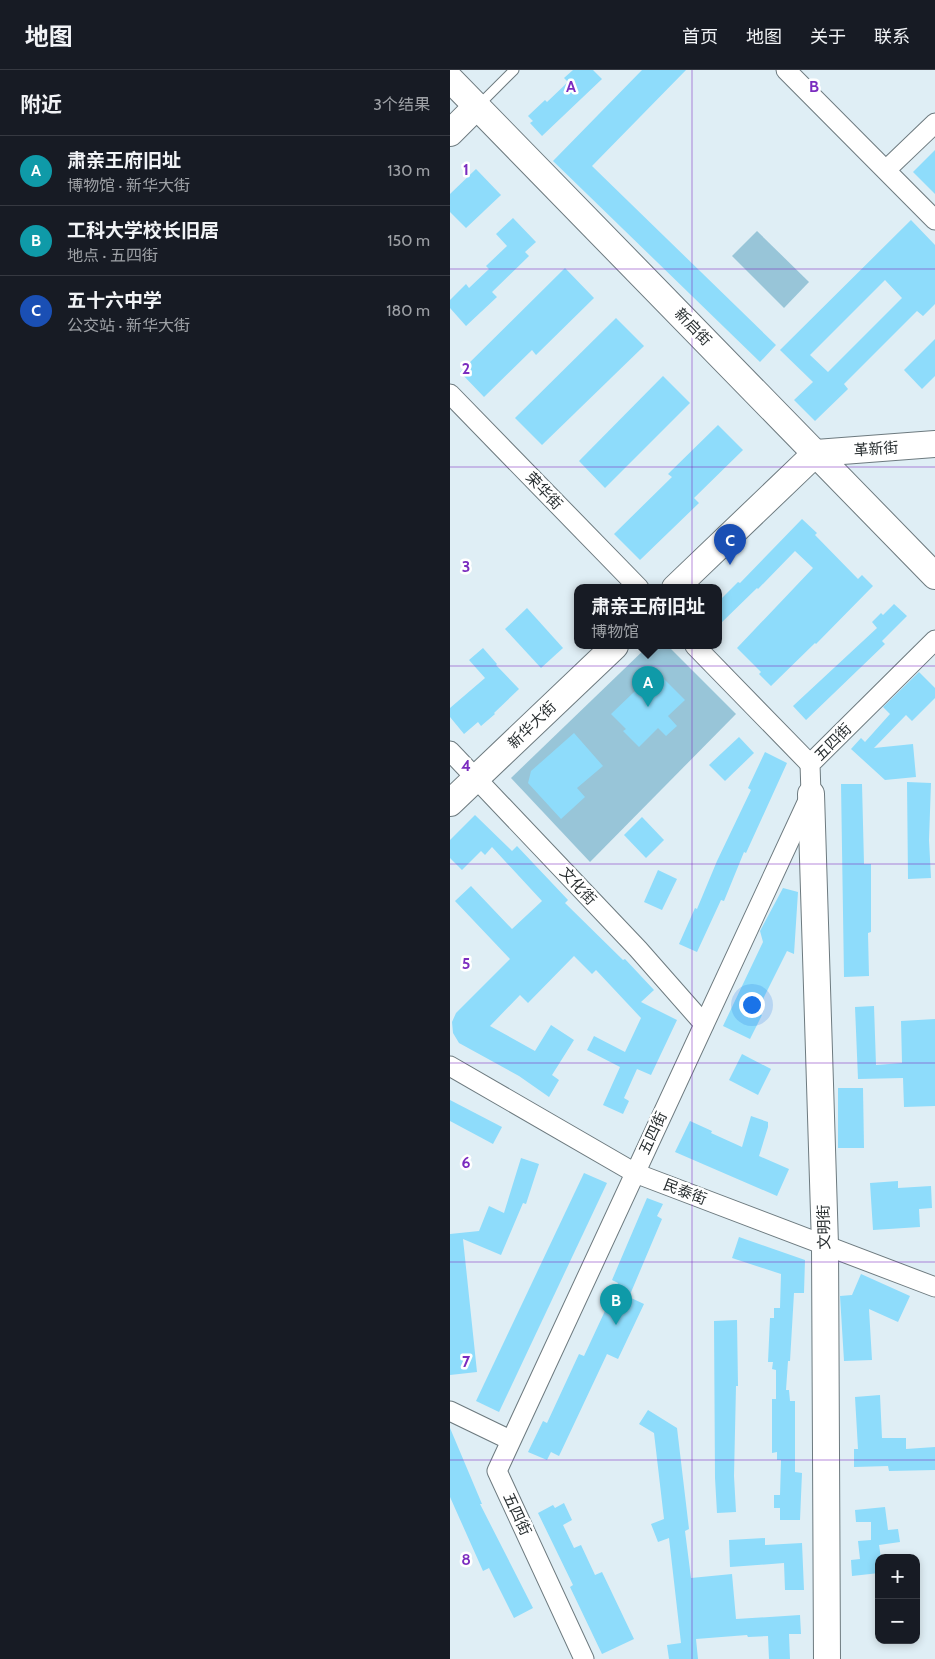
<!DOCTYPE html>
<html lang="zh">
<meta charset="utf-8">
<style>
:root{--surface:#171b24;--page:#242831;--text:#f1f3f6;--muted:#9ea1a6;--line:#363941;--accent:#8c9099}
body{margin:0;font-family:Cabin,"Noto Sans SC",sans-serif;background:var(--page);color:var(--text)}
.controls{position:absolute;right:15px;bottom:15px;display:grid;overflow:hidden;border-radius:10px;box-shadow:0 2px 8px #0003}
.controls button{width:45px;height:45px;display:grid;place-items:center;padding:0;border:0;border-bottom:1px solid var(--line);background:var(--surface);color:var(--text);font:25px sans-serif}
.you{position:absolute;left:301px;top:934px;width:18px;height:18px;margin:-12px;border:4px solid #fff;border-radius:50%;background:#1a73e8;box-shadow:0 0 0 8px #1a73e833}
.badge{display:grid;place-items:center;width:32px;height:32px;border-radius:50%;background:var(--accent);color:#fff;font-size:16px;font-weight:700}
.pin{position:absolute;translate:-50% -41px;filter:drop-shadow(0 1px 2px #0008)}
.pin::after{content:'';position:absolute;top:26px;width:18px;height:15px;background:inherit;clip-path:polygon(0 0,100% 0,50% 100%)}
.popup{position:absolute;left:124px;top:514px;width:148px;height:65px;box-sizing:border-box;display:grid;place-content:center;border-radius:10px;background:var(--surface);filter:drop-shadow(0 1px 4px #0005);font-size:16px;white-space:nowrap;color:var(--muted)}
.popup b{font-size:19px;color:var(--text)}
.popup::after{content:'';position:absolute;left:50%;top:100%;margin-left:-10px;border:10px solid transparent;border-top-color:var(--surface)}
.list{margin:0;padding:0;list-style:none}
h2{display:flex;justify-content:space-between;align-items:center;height:65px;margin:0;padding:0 20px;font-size:21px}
h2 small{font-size:16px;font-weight:400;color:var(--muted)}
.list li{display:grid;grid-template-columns:32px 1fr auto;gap:15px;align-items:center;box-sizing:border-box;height:70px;padding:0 20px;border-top:1px solid var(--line)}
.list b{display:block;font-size:19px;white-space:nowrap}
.list p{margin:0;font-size:16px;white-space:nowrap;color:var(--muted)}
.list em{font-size:16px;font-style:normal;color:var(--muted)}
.map{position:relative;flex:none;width:485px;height:1589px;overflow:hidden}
header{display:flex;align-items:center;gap:30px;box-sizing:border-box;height:70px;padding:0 25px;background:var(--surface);border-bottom:1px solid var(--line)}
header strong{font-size:24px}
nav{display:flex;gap:28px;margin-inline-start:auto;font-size:18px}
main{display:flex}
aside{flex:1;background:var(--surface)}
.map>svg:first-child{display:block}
.green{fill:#98c5d8}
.building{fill:#8edcfb;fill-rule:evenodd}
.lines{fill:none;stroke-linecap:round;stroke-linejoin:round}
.lane-casing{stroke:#6d7a7f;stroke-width:11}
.street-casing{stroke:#6d7a7f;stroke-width:21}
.secondary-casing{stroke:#6d7a7f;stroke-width:28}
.lane{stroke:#fff;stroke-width:9}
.street{stroke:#fff;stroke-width:19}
.secondary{stroke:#fff;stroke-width:26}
.grid{fill:none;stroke:#7b2cbf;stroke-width:1;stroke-opacity:0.55}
.labels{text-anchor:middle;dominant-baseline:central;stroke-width:5;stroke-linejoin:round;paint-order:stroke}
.street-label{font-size:15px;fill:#292f31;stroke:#fff}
.grid-label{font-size:16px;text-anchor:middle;font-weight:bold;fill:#7b2cbf;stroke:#fff;stroke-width:5;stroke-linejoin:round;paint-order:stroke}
</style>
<header>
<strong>地图</strong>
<nav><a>首页</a><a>地图</a><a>关于</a><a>联系</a></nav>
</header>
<main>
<aside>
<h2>附近<small>3个结果</small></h2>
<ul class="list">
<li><span class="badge" style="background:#0f9aa8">A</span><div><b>肃亲王府旧址</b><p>博物馆 · 新华大街</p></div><em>130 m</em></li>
<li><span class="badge" style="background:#0f9aa8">B</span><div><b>工科大学校长旧居</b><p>地点 · 五四街</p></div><em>150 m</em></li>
<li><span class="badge" style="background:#1a4fb4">C</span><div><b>五十六中学</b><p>公交站 · 新华大街</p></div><em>180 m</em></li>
</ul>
</aside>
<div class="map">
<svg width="485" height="1589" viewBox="0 0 485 1589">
<rect width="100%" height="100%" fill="#dfeef5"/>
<g class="green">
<path d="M 307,161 L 359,212 L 334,238 L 282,186 Z"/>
<path d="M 198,576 L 218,576 L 286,644 L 140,792 L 61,708 Z"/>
</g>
<g class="building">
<path d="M 123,0 L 143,0 L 152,9 L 92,66 L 80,53 L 83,51 L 78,46 L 95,30 L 97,32 L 118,12 L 114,8 Z"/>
<path d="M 192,0 L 236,0 L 142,96 L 326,275 L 310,292 L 103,91 Z"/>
<path d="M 485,80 L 485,124 L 463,102 Z"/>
<path d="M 26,99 L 51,125 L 16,158 L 0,142 L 0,124 Z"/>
<path d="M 63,148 L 86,172 L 75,182 L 79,186 L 42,222 L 47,227 L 16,256 L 0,238 L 0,230 L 16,214 L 19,218 L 39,199 L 36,196 L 57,176 L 46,164 Z"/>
<path d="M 461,150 L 485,175 L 485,234 L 473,246 L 467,241 L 394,314 L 398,319 L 365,351 L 344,330 L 363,312 L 330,280 ZM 435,210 L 452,228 L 378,302 L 360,285 Z"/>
<path d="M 115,198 L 144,228 L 86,285 L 82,280 L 34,327 L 10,302 Z"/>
<path d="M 166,248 L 194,276 L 92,375 L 65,348 Z"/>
<path d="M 485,269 L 485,306 L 472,319 L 454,300 Z"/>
<path d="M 213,306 L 240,333 L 155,418 L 129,391 Z"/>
<path d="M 268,355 L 293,380 L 244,428 L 249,433 L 190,490 L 164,464 L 222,407 L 218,404 Z"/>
<path d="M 352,449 L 367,463 L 365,465 L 408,509 L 412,505 L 423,516 L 366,574 L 365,573 L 321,616 L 309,604 L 311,602 L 287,578 L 363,498 L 345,481 L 308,519 L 307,518 L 268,556 L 268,532 L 288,512 L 290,513 Z"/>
<path d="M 444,534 L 457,546 L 432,571 L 435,574 L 356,650 L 343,636 L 427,558 L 422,552 L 431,543 L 433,545 Z"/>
<path d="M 77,538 L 113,578 L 91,598 L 55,559 Z"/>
<path d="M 33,578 L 47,594 L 46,595 L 69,619 L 44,643 L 45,644 L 31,656 L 28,652 L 14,664 L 0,647 L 0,638 L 35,608 L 19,590 Z"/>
<path d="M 206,601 L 235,630 L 218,646 L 227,656 L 216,666 L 208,658 L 189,677 L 173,661 L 176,659 L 161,644 Z"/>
<path d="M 469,602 L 485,618 L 485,628 L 462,651 L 456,645 L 424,678 L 463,674 L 466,707 L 435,710 L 401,679 L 411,668 L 415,672 L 440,644 L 433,637 Z"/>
<path d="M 124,663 L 153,696 L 127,718 L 135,727 L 111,749 L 78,713 L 81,701 Z"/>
<path d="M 289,667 L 304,683 L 275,711 L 259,695 Z"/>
<path d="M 315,682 L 337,693 L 296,783 L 294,782 L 274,831 L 271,830 L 247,882 L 229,874 L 245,838 L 247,839 L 267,791 L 301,720 L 298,718 Z"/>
<path d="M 457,712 L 481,713 L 479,770 L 481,808 L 458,809 Z"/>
<path d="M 391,714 L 412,714 L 414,794 L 421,794 L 421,862 L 418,863 L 419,906 L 394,907 Z"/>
<path d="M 25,745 L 62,781 L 67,776 L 118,830 L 115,833 L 173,890 L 175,889 L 204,920 L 191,932 L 227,950 L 201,1005 L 187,999 L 174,1028 L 179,1031 L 173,1044 L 153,1035 L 170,997 L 137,980 L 144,966 L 175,982 L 191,948 L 146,900 L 142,904 L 124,886 L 78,933 L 70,925 L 40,956 L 85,981 L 101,955 L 124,970 L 102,1005 L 109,1010 L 99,1027 L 69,1006 L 9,973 L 3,963 L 2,952 L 6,943 L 60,889 L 5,831 L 21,816 L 62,859 L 92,831 L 42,777 L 35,785 L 31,781 L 12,800 L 0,788 L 0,770 Z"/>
<path d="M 192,747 L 214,770 L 196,788 L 174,765 Z"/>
<path d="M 208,800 L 227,809 L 212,840 L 194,832 Z"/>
<path d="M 333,818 L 348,822 L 344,884 L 337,881 L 306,943 L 312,945 L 300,969 L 273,956 L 313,872 L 310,861 Z"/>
<path d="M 424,936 L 426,995 L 452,993 L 451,951 L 485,949 L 485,1036 L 454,1037 L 453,1008 L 408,1009 L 405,937 Z"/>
<path d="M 292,984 L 321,999 L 308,1025 L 279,1010 Z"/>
<path d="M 388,1018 L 413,1018 L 414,1078 L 388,1078 Z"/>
<path d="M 0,1030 L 52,1057 L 43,1074 L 0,1051 Z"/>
<path d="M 301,1046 L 318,1052 L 318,1057 L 309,1086 L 339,1099 L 327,1126 L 225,1082 L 240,1051 L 262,1061 L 261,1063 L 292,1077 Z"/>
<path d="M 71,1088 L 89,1094 L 76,1134 L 73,1133 L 51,1185 L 13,1169 L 27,1302 L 0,1305 L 0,1164 L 29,1161 L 39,1136 L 54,1143 Z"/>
<path d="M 134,1103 L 157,1113 L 49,1342 L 26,1331 Z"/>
<path d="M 448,1111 L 448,1118 L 481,1116 L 482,1138 L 469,1139 L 470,1157 L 423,1160 L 420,1113 Z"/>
<path d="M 197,1128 L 213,1134 L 207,1146 L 212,1149 L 179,1227 L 194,1234 L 168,1289 L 157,1284 L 109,1386 L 101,1382 L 97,1390 L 78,1382 L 93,1351 L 97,1353 L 129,1284 L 134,1286 L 168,1213 L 162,1210 Z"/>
<path d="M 289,1167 L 355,1190 L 354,1223 L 344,1223 L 340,1291 L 338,1291 L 336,1320 L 339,1320 L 340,1331 L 345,1331 L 345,1402 L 352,1403 L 350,1450 L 330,1450 L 330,1438 L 324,1438 L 324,1425 L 330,1425 L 331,1390 L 327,1390 L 327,1382 L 322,1383 L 322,1329 L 326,1329 L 326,1300 L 322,1299 L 323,1292 L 318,1292 L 320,1248 L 324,1248 L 324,1238 L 330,1238 L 331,1204 L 282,1188 Z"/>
<path d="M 411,1204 L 460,1226 L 448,1252 L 419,1239 L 422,1290 L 394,1291 L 390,1226 L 402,1225 Z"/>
<path d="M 287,1250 L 288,1316 L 286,1316 L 284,1406 L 286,1442 L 267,1443 L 265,1408 L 264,1251 Z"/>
<path d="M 430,1325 L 432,1368 L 456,1368 L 456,1379 L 485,1377 L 485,1400 L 439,1401 L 438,1396 L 404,1397 L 404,1379 L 408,1379 L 405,1327 Z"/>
<path d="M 198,1340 L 227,1358 L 239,1459 L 235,1461 L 241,1508 L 282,1504 L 286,1549 L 350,1545 L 351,1564 L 339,1564 L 340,1589 L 319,1589 L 318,1566 L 298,1567 L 297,1565 L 246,1569 L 248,1589 L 219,1589 L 217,1575 L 231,1573 L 219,1468 L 208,1472 L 201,1454 L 214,1449 L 204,1363 L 189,1354 Z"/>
<path d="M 0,1358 L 32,1434 L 30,1434 L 83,1538 L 64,1548 L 39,1498 L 33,1501 L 0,1427 Z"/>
<path d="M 114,1433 L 122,1450 L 113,1455 L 124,1478 L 131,1475 L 145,1505 L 152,1502 L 184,1569 L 152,1584 L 120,1517 L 123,1515 L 88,1443 L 103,1435 L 105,1438 Z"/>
<path d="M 435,1437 L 438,1460 L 448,1459 L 450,1472 L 429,1475 L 431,1488 L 429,1488 L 429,1503 L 402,1506 L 401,1490 L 410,1489 L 408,1471 L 421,1470 L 421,1452 L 406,1452 L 405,1440 Z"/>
<path d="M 315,1468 L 315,1475 L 352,1473 L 354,1520 L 335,1520 L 334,1493 L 280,1497 L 279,1470 Z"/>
</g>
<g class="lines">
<g class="lane-casing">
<path id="lane" d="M 29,35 L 64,0"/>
</g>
<g class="street-casing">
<g id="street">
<path d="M 336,0 L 485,150"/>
<path d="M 436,100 L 485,53"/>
<path d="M 0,324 L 189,518"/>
<path d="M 245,576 L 360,694"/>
<path d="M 0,681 L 188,879 L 254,954"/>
<path d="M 0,996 L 185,1103 L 485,1217"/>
<path d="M 0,1341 L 60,1370"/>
<path d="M 134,1589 L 47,1401 L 361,724 L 360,694 L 485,570"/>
</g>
</g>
<g class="secondary-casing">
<g id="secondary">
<path d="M 0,9 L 485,506"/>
<path d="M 0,63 L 27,36"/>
<path d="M 225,518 L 366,383 L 485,374"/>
<path d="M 361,724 L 375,1175 L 377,1589"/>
<path d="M 0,733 L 165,576"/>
</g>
</g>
<use href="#lane" class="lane"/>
<use href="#street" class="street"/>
<use href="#secondary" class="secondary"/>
</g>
<path class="grid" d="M 242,0 L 242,1589M 0,199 L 485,199M 0,397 L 485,397M 0,596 L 485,596M 0,794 L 485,794M 0,993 L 485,993M 0,1192 L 485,1192M 0,1390 L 485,1390"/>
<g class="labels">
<g class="street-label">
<text transform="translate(243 257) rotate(46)">新启街</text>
<text transform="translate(426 379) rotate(-4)">革新街</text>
<text transform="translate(94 421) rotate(46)">荣华街</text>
<text transform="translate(82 655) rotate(-44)">新华大街</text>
<text transform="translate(383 672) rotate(-45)">五四街</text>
<text transform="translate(128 816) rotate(47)">文化街</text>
<text transform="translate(203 1063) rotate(-65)">五四街</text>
<text transform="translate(235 1122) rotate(21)">民泰街</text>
<text transform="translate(374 1157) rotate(-91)">文明街</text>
<text transform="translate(67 1444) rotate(65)">五四街</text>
</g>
</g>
<g class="grid-label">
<text x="121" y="22">A</text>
<text x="364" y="22">B</text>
<text x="16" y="105">1</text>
<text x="16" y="304">2</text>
<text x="16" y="502">3</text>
<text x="16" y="701">4</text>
<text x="16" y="899">5</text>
<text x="16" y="1098">6</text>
<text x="16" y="1297">7</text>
<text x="16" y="1495">8</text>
</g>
</svg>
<div class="controls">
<button>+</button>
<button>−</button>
</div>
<div class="you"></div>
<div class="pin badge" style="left:198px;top:637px;background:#0f9aa8">A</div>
<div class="popup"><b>肃亲王府旧址</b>博物馆</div>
<div class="pin badge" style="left:166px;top:1255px;background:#0f9aa8">B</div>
<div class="pin badge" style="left:280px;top:495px;background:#1a4fb4">C</div>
</div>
</main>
